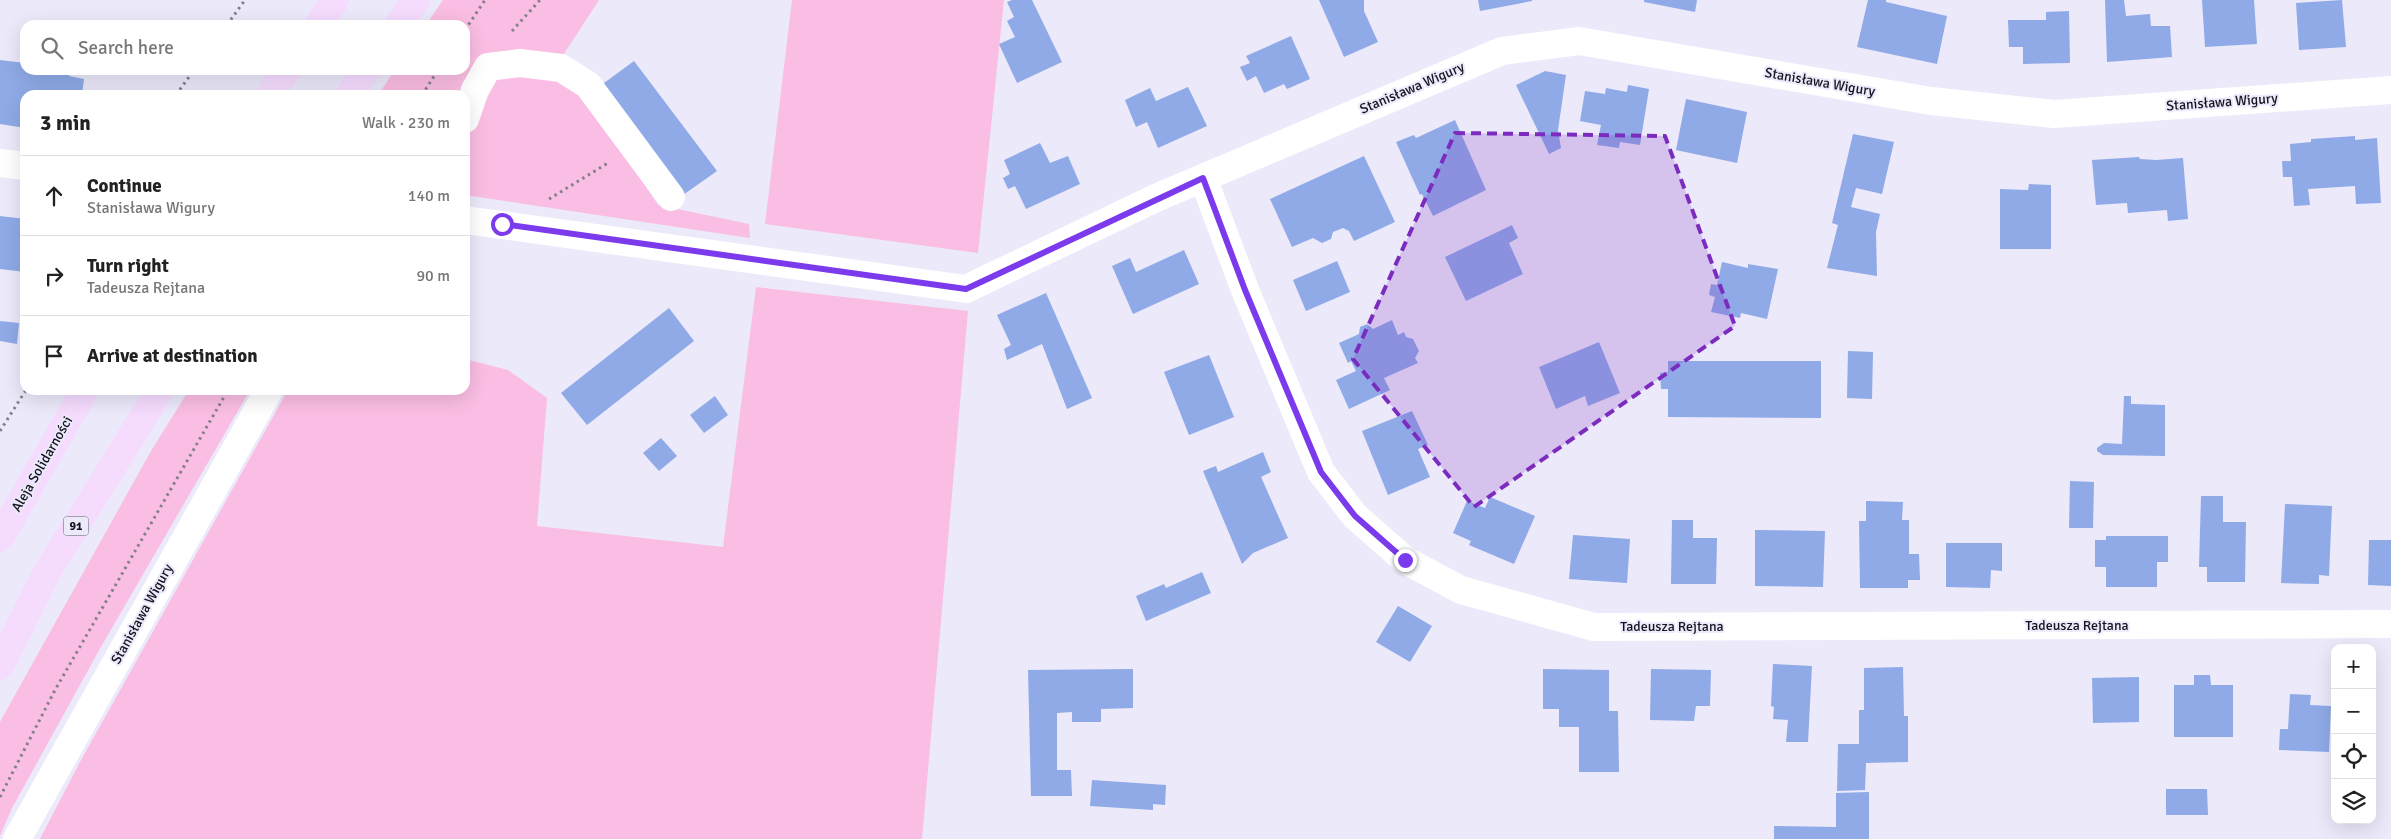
<!DOCTYPE html>
<meta charset="utf-8">
<style>
:root{--surface:#fff;--page:#f6f6f6;--text:#222;--muted:#767676;--line:#e0e0e0}
body{margin:0;font-family:Signika,sans-serif;background:var(--page);color:var(--text)}
.controls{position:absolute;right:15px;bottom:15px;display:grid;overflow:hidden;border-radius:10px;box-shadow:0 5px 20px #0002}
.controls button{width:45px;height:45px;display:grid;place-items:center;padding:0;border:0;border-bottom:1px solid var(--line);background:var(--surface);color:var(--text);font:25px sans-serif}
.stop{position:absolute;width:15px;height:15px;margin:-11px;border:4px solid #7c3aed;border-radius:50%;background:#fff}
.stop.end{background:#7c3aed;border-color:#fff;box-shadow:0 1px 5px #0008}
.list{margin:0;padding:0;list-style:none}
h2{display:flex;justify-content:space-between;align-items:center;height:65px;margin:0;padding:0 20px;font-size:21px}
h2 small{font-size:16px;font-weight:400;color:var(--muted)}
.list li{display:grid;grid-template-columns:32px 1fr auto;gap:15px;align-items:center;box-sizing:border-box;height:80px;padding:0 20px;border-top:1px solid var(--line)}
.list b{display:block;font-size:19px;white-space:nowrap}
.list p{margin:0;font-size:16px;white-space:nowrap;color:var(--muted)}
.list em{font-size:16px;font-style:normal;color:var(--muted)}
.icon{flex:none;width:28px;height:28px;fill:none;stroke:currentColor;stroke-width:2;stroke-linecap:round;stroke-linejoin:round}
.map{position:relative;flex:none;width:2391px;height:839px;overflow:hidden}
.search{position:absolute;background:var(--surface);box-shadow:0 5px 20px #0002;left:20px;top:20px;width:450px;height:55px;display:flex;align-items:center;gap:12px;box-sizing:border-box;padding:0 18px;border-radius:15px;color:var(--muted);font-size:19px}
.panel{position:absolute;background:var(--surface);box-shadow:0 5px 20px #0002;left:20px;top:90px;width:450px;height:305px;border-radius:15px}
.map>svg:first-child{display:block}
.green{fill:#fabde3}
.building{fill:#8faae7}
.lines{fill:none;stroke-linecap:round;stroke-linejoin:round}
.path{stroke:#82808e;stroke-width:3;stroke-dasharray:2.5 4;stroke-linecap:butt}
.minor{stroke:#fff;stroke-width:28}
.major{stroke:#f5dcff;stroke-width:28}
.route{stroke:#7c3aed;stroke-width:6}
.marked{fill:#7b2cbf;fill-opacity:0.2;stroke:#7b2cbf;stroke-width:4;stroke-dasharray:10 6;stroke-linejoin:round}
.labels{text-anchor:middle;dominant-baseline:central;stroke-width:4;stroke-linejoin:round;paint-order:stroke}
.shield{fill:#ebe9fa;stroke:#54535f;stroke-width:1}
.shield-label{font-size:12px;font-weight:bold;fill:#14131d}
.street-label{font-size:14px;fill:#14131d;stroke:#ebe9fa}
</style>
<div class="map">
<svg width="2391" height="839" viewBox="0 0 2391 839">
<rect width="100%" height="100%" fill="#ebe9fa"/>
<g class="green">
<path d="M 443,0 L 599,0 L 560,60 L 582,88 L 658,205 L 749,224 L 750,238 L 465,195 L 465,95 L 378,95 L 395,70 L 465,70 L 465,25 L 426,25 Z"/>
<path d="M 792,0 L 1004,0 L 978,253 L 765,224 Z"/>
<path d="M 756,287 L 968,311 L 922,839 L 40,839 L 80,762 L 288,390 L 465,390 L 465,359 L 508,370 L 547,398 L 537,526 L 723,547 Z"/>
<path d="M 189,390 L 250,390 L 102,645 L 12,808 L 0,836 L 0,722 L 151,451 Z"/>
</g>
<g class="building">
<path d="M 1012,0 L 1032,0 L 1062,62 L 1017,83 L 999,44 L 1015,37 L 1007,21 L 1014,17 L 1007,2 Z"/>
<path d="M 1319,0 L 1364,0 L 1364,11 L 1378,42 L 1344,57 Z"/>
<path d="M 1478,0 L 1532,0 L 1532,1 L 1480,11 Z"/>
<path d="M 1644,0 L 1697,0 L 1695,12 L 1644,2 Z"/>
<path d="M 1868,0 L 1886,0 L 1886,2 L 1947,16 L 1937,64 L 1857,47 Z"/>
<path d="M 2105,0 L 2124,0 L 2126,16 L 2150,14 L 2151,26 L 2170,26 L 2172,57 L 2107,62 Z"/>
<path d="M 2202,0 L 2254,0 L 2257,44 L 2205,47 Z"/>
<path d="M 2342,0 L 2346,47 L 2299,50 L 2296,3 Z"/>
<path d="M 2069,11 L 2070,63 L 2023,64 L 2023,47 L 2009,47 L 2008,20 L 2046,20 L 2046,12 Z"/>
<path d="M 1291,36 L 1310,79 L 1287,89 L 1284,84 L 1264,93 L 1256,76 L 1247,81 L 1240,67 L 1250,63 L 1246,56 Z"/>
<path d="M 0,60 L 25,63 L 25,70 L 69,70 L 69,76 L 84,79 L 82,95 L 25,95 L 25,128 L 0,124 Z"/>
<path d="M 634,61 L 717,171 L 683,195 L 600,86 Z"/>
<path d="M 1545,71 L 1566,75 L 1558,130 L 1561,148 L 1549,154 L 1516,85 Z"/>
<path d="M 1628,85 L 1649,89 L 1640,145 L 1620,142 L 1619,148 L 1597,145 L 1601,125 L 1580,121 L 1585,91 L 1605,94 L 1606,88 L 1627,92 Z"/>
<path d="M 1188,87 L 1207,126 L 1158,148 L 1147,122 L 1136,127 L 1125,100 L 1150,88 L 1156,101 Z"/>
<path d="M 1686,99 L 1747,112 L 1737,163 L 1676,150 Z"/>
<path d="M 1455,120 L 1486,190 L 1433,216 L 1422,194 L 1420,195 L 1396,142 L 1414,135 L 1416,138 Z"/>
<path d="M 1853,134 L 1894,142 L 1882,194 L 1856,188 L 1851,207 L 1880,214 L 1876,232 L 1877,276 L 1827,268 L 1838,225 L 1832,223 Z"/>
<path d="M 2355,136 L 2355,140 L 2377,138 L 2381,203 L 2356,204 L 2355,186 L 2308,189 L 2310,205 L 2294,206 L 2292,177 L 2283,177 L 2282,161 L 2291,161 L 2290,144 L 2311,142 L 2311,139 Z"/>
<path d="M 1040,143 L 1050,163 L 1068,156 L 1080,184 L 1026,209 L 1015,186 L 1008,189 L 1003,178 L 1010,174 L 1004,160 Z"/>
<path d="M 1364,156 L 1395,222 L 1354,241 L 1349,231 L 1343,228 L 1333,232 L 1331,239 L 1322,243 L 1313,238 L 1292,247 L 1270,199 Z"/>
<path d="M 2139,157 L 2140,159 L 2156,160 L 2183,158 L 2188,219 L 2168,221 L 2167,210 L 2128,213 L 2127,203 L 2096,205 L 2092,160 Z"/>
<path d="M 2029,184 L 2051,185 L 2051,249 L 2000,249 L 2000,189 L 2028,190 Z"/>
<path d="M 0,216 L 25,219 L 25,272 L 0,269 Z"/>
<path d="M 1512,225 L 1518,238 L 1509,243 L 1523,274 L 1466,301 L 1445,257 Z"/>
<path d="M 1184,250 L 1199,284 L 1133,314 L 1112,266 L 1130,258 L 1136,272 Z"/>
<path d="M 1337,261 L 1350,292 L 1306,311 L 1293,280 Z"/>
<path d="M 1722,262 L 1748,268 L 1748,264 L 1778,269 L 1767,319 L 1741,313 L 1740,318 L 1711,312 L 1715,297 L 1709,295 L 1711,284 L 1717,285 Z"/>
<path d="M 1046,293 L 1092,398 L 1067,409 L 1042,344 L 1007,360 L 1004,349 L 1011,345 L 997,315 Z"/>
<path d="M 669,308 L 694,341 L 587,425 L 561,393 Z"/>
<path d="M 1392,320 L 1398,335 L 1404,332 L 1406,337 L 1413,339 L 1419,351 L 1415,358 L 1418,363 L 1384,378 L 1390,390 L 1349,409 L 1336,380 L 1356,371 L 1351,361 L 1348,363 L 1339,343 L 1359,334 L 1360,327 L 1367,324 L 1373,329 Z"/>
<path d="M 0,321 L 19,323 L 17,344 L 0,341 Z"/>
<path d="M 1599,342 L 1620,393 L 1588,406 L 1585,396 L 1556,409 L 1539,367 Z"/>
<path d="M 1848,351 L 1873,352 L 1872,399 L 1847,398 Z"/>
<path d="M 1209,355 L 1234,417 L 1189,435 L 1164,372 Z"/>
<path d="M 1668,361 L 1821,361 L 1821,418 L 1668,417 L 1668,389 L 1661,389 L 1660,373 L 1668,372 Z"/>
<path d="M 715,396 L 728,415 L 704,433 L 690,415 Z"/>
<path d="M 2124,396 L 2131,396 L 2131,404 L 2165,405 L 2165,456 L 2103,455 L 2097,451 L 2097,448 L 2104,443 L 2122,444 Z"/>
<path d="M 1412,411 L 1428,445 L 1418,449 L 1430,477 L 1388,495 L 1362,431 Z"/>
<path d="M 661,438 L 677,456 L 659,471 L 643,453 Z"/>
<path d="M 1263,452 L 1271,472 L 1261,477 L 1288,538 L 1253,553 L 1242,564 L 1203,471 L 1216,466 L 1218,472 Z"/>
<path d="M 2070,481 L 2094,482 L 2093,528 L 2069,528 Z"/>
<path d="M 2201,496 L 2223,496 L 2223,522 L 2246,522 L 2245,582 L 2207,582 L 2207,567 L 2199,567 Z"/>
<path d="M 1490,497 L 1535,516 L 1514,564 L 1469,545 L 1471,541 L 1453,533 L 1467,501 L 1485,508 Z"/>
<path d="M 1866,501 L 1903,502 L 1902,520 L 1909,520 L 1909,554 L 1919,554 L 1920,580 L 1908,580 L 1908,588 L 1860,588 L 1859,521 L 1866,521 Z"/>
<path d="M 2285,504 L 2332,506 L 2329,576 L 2319,575 L 2319,584 L 2281,583 Z"/>
<path d="M 1672,520 L 1693,520 L 1693,538 L 1717,538 L 1716,584 L 1671,584 Z"/>
<path d="M 1755,530 L 1825,531 L 1823,587 L 1755,586 Z"/>
<path d="M 1573,535 L 1630,539 L 1627,583 L 1569,579 Z"/>
<path d="M 2106,536 L 2168,536 L 2168,562 L 2157,562 L 2157,587 L 2106,587 L 2106,567 L 2095,567 L 2095,540 L 2106,540 Z"/>
<path d="M 2369,540 L 2391,540 L 2391,586 L 2368,585 Z"/>
<path d="M 1946,543 L 2002,543 L 2002,571 L 1991,570 L 1990,588 L 1946,587 Z"/>
<path d="M 1202,572 L 1211,593 L 1146,621 L 1136,596 L 1164,584 L 1166,588 Z"/>
<path d="M 1398,606 L 1432,626 L 1410,662 L 1376,642 Z"/>
<path d="M 1773,664 L 1812,666 L 1808,742 L 1786,742 L 1788,720 L 1773,719 L 1774,707 L 1771,706 Z"/>
<path d="M 1903,667 L 1904,716 L 1908,716 L 1908,762 L 1866,763 L 1865,790 L 1837,791 L 1838,744 L 1859,744 L 1859,710 L 1864,710 L 1864,668 Z"/>
<path d="M 1133,669 L 1133,708 L 1101,709 L 1101,722 L 1072,722 L 1072,712 L 1057,713 L 1057,770 L 1071,770 L 1072,796 L 1031,796 L 1028,670 Z"/>
<path d="M 1543,669 L 1609,670 L 1609,711 L 1618,711 L 1619,772 L 1579,772 L 1579,727 L 1559,727 L 1559,709 L 1543,709 Z"/>
<path d="M 1651,669 L 1711,670 L 1710,706 L 1696,706 L 1694,721 L 1650,720 Z"/>
<path d="M 2194,675 L 2210,675 L 2211,685 L 2233,685 L 2233,737 L 2174,737 L 2174,685 L 2194,685 Z"/>
<path d="M 2139,677 L 2139,722 L 2093,723 L 2092,678 Z"/>
<path d="M 2290,694 L 2311,695 L 2310,705 L 2331,706 L 2329,752 L 2279,750 L 2280,729 L 2288,729 Z"/>
<path d="M 1092,780 L 1166,785 L 1165,805 L 1153,804 L 1153,810 L 1090,806 Z"/>
<path d="M 2166,789 L 2207,789 L 2208,815 L 2166,815 Z"/>
<path d="M 1869,792 L 1869,839 L 1774,839 L 1774,826 L 1836,827 L 1836,793 Z"/>
</g>
<g class="lines">
<g class="path">
<path d="M 227,25 L 245,0"/>
<path d="M 465,30 L 485,0"/>
<path d="M 512,31 L 540,0"/>
<path d="M 176,95 L 194,70"/>
<path d="M 422,95 L 438,70"/>
<path d="M 549,199 L 608,163"/>
<path d="M 0,431 L 26,390"/>
<path d="M 0,797 L 55,690 L 228,390"/>
</g>
<g class="minor">
<path d="M 465,119 L 475,90 L 488,67 L 520,63 L 561,68 L 588,85 L 671,197"/>
<path d="M 0,163 L 25,166"/>
<path d="M 1203,178 L 1245,290 L 1321,472 L 1355,516 L 1405,560 L 1461,590 L 1594,627 L 2391,624"/>
<path d="M 465,220 L 966,289 L 1158,197 L 1502,51 L 1579,41 L 1931,101 L 2054,114 L 2391,90"/>
<path d="M 17,839 L 269,390"/>
</g>
<g class="major">
<path d="M 318,25 L 335,0"/>
<path d="M 398,25 L 416,0"/>
<path d="M 270,95 L 287,70"/>
<path d="M 349,95 L 366,70"/>
<path d="M 0,538 L 85,390"/>
<path d="M 0,666 L 46,574 L 160,390"/>
</g>
</g>
<g class="lines">
<path class="route" d="M 502,224 L 966,289 L 1203,178 L 1245,290 L 1321,472 L 1355,516 L 1405,560"/>
</g>
<path class="marked" d="M 1455,133 L 1665,136 L 1735,326 L 1474,507 L 1353,359 Z"/>
<g class="labels">
<rect class="shield" x="63.5" y="516.5" width="25" height="19" rx="4"/>
<g class="shield-label">
<text x="76" y="526">91</text>
</g>
<g class="street-label">
<text transform="translate(1820 82) rotate(10)">Stanisława Wigury</text>
<text transform="translate(1412 88) rotate(-23)">Stanisława Wigury</text>
<text transform="translate(2222 102) rotate(-4)">Stanisława Wigury</text>
<text transform="translate(42 464) rotate(-60)">Aleja Solidarności</text>
<text transform="translate(142 614) rotate(-61)">Stanisława Wigury</text>
<text x="2077" y="625">Tadeusza Rejtana</text>
<text x="1672" y="626">Tadeusza Rejtana</text>
</g>
</g>
</svg>
<div class="controls">
<button>+</button>
<button>−</button>
<button><svg class="icon" aria-label="locate" viewBox="0 0 24 24"><circle cx="12" cy="12" r="6"/><path d="M12 2v4M12 18v4M2 12h4M18 12h4"/></svg></button>
<button><svg class="icon" aria-label="layers" viewBox="0 0 24 24"><path d="M12 4l9 5-9 5-9-5zM3 14l9 5 9-5"/></svg></button>
</div>
<div class="stop" style="left:502px;top:224px"></div>
<div class="stop end" style="left:1405px;top:560px"></div>
<div class="search"><svg class="icon" aria-label="search" viewBox="0 0 24 24"><circle cx="10" cy="10" r="6"/><path d="M15 15l6 6"/></svg>Search here</div>
<section class="panel">
<h2>3 min<small>Walk · 230 m</small></h2>
<ul class="list">
<li><svg class="icon" aria-label="ahead" viewBox="0 0 24 24"><path d="M12 20V5M6 11l6-6 6 6"/></svg><div><b>Continue</b><p>Stanisława Wigury</p></div><em>140 m</em></li>
<li><svg class="icon" aria-label="right" viewBox="0 0 24 24"><path d="M7 20v-9h11M14 6l5 5-5 5"/></svg><div><b>Turn right</b><p>Tadeusza Rejtana</p></div><em>90 m</em></li>
<li><svg class="icon" aria-label="arrive" viewBox="0 0 24 24"><path d="M6 21V4h12l-3 4 3 4H6"/></svg><div><b>Arrive at destination</b></div></li>
</ul>
</section>
</div>
